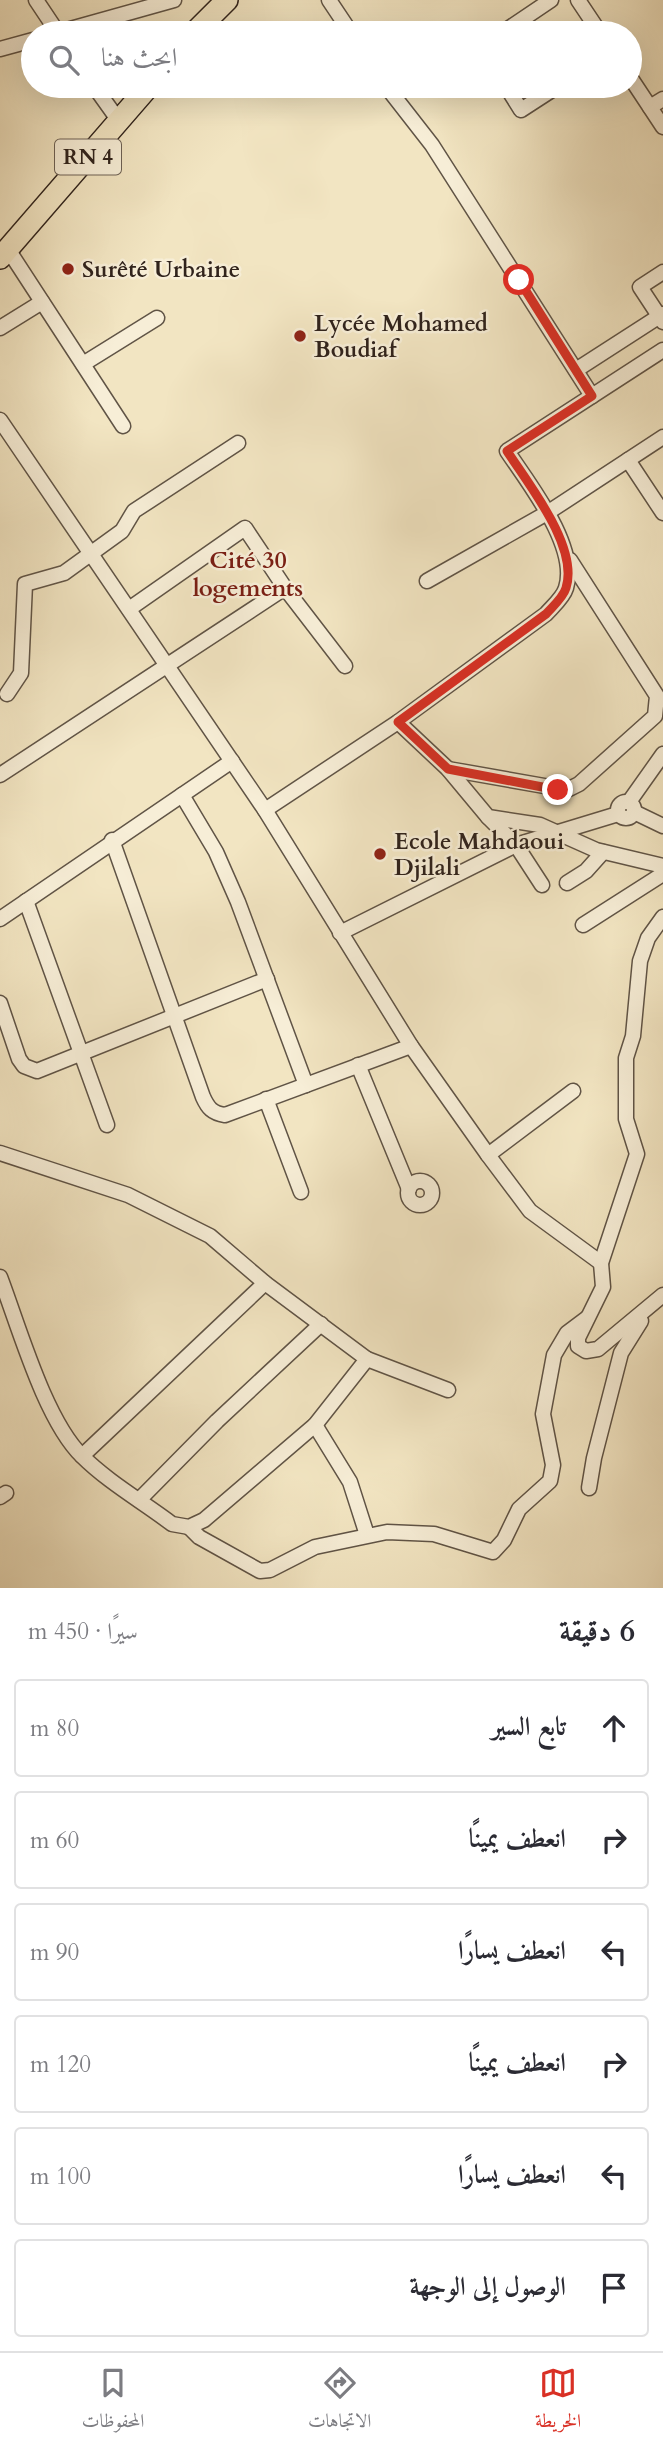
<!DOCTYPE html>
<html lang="ar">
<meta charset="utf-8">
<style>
:root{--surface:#fff;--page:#f2f2f3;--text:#2b2b33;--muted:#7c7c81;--line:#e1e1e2;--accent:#d93025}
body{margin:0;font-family:Cardo,Amiri,serif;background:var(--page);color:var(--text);direction:rtl}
.stop{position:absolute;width:21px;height:21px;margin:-16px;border:5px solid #d93025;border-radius:50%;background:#fff}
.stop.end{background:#d93025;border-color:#fff;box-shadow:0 2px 7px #0008}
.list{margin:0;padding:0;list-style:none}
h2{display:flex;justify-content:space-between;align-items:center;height:91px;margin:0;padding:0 28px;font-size:30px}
h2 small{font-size:23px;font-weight:400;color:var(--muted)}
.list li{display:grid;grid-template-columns:46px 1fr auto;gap:21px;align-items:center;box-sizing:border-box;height:98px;margin:0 14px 14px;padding:0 14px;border:2px solid var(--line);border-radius:7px}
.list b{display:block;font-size:26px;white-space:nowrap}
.list em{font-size:23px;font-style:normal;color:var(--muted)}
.icon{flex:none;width:38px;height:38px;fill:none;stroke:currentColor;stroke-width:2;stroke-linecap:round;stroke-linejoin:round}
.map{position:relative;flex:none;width:663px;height:1588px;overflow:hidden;direction:ltr}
.search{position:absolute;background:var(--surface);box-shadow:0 7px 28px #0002;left:21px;right:21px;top:21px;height:77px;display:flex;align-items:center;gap:18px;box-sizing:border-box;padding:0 24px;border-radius:38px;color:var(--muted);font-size:26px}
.sheet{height:763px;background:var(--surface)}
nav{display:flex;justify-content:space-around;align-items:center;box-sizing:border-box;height:98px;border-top:2px solid var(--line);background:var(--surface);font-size:19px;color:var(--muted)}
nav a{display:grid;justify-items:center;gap:4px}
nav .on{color:var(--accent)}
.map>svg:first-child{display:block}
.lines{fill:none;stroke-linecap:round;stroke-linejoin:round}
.minor-casing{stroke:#605446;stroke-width:17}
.primary-casing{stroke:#30231c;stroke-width:24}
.minor{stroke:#f7eed7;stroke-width:14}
.primary{stroke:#f2e5c2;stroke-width:21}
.route{stroke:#d93025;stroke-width:9}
.poi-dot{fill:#8f2418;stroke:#f7eed7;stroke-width:2.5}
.labels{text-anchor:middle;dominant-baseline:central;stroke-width:5;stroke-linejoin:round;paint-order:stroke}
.shield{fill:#f7eed7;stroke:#6c6054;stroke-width:2}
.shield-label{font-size:21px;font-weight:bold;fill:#30231c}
.poi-label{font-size:23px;font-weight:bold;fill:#30231c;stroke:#f7eed7;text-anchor:start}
.neighbourhood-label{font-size:24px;font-weight:bold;fill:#7a1f14;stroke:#f7eed7}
</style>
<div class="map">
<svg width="663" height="1588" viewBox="0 0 663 1588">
<rect width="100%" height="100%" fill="#f2e5c2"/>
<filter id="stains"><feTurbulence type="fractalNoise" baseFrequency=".00286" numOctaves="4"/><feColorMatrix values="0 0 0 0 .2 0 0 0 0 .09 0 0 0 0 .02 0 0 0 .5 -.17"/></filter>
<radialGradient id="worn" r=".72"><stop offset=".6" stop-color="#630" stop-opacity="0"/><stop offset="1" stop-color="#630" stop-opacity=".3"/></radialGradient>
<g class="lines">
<g class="minor-casing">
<g id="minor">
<path d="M 36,0 L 58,33"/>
<path d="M 329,0 L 351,33"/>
<path d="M 578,0 L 600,33"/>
<path d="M 56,33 L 174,0"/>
<path d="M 502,33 L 551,0"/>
<path d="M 0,49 L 33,40"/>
<path d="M 630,77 L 663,127"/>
<path d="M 94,86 L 119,121"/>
<path d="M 386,86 L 432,145 L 592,396"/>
<path d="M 506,86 L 521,110 L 558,86"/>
<path d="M 650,107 L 663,99"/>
<path d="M 11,254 L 123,426"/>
<path d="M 663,272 L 640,287 L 663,322"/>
<path d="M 0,328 L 42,302"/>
<path d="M 83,364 L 157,318"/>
<path d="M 576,370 L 663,314"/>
<path d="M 0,420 L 265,810 L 411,1046 L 488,1155 L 530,1211 L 601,1263"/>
<path d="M 628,460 L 663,513"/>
<path d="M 427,581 L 547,513 L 663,437"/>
<path d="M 129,609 L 245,528 L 285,588 L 345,666"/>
<path d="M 7,694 L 21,673 L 25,584 L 64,573 L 122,531 L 134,511 L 238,443"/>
<path d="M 398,722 L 448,769 L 488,817 L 540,825 L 596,850 L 663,866"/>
<path d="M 448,769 L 567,790 L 579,784 L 655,716 L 657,696 L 570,560"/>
<path d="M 0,775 L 285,588"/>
<path d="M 182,795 L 216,852 L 238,902 L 306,1085"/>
<circle cx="626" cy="810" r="8"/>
<path d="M 629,802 L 663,754"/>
<path d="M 265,810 L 398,722 L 546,614 C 552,607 563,598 566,588 C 579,547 529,484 507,451 L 663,350"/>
<path d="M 634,812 L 663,826"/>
<path d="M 488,817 L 516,845 L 542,885"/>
<path d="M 112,840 L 203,1097 C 208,1108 212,1113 225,1115 L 411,1046"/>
<path d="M 567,883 L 586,871 L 603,852"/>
<path d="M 26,901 L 107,1125"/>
<path d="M 663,917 L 648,938 L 640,961 L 633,1036 L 626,1058 L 626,1119 L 637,1154 L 601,1263 L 603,1287 L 578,1338 L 578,1346 L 586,1351 L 598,1349 L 663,1295"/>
<path d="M 0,919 L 232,761"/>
<path d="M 583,925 L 663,874"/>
<path d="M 340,933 L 516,845 L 618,814"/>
<path d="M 0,1003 L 19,1059 L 24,1066 L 37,1071 L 267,979"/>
<path d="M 358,1065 L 409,1189"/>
<path d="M 266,1099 L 301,1192"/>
<path d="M 0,1153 L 128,1195 L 210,1236 L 265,1283 L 367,1359 L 315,1425 L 204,1520 L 189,1527 L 172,1524 C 143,1502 108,1482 82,1456 C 45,1420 19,1327 0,1277"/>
<path d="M 488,1155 L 573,1091"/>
<circle cx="420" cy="1193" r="12"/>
<path d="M 367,1359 L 448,1390"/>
<path d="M 315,1425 L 350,1482 L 367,1535"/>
<path d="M 82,1456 L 265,1283"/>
<path d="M 589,1488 L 594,1458 L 621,1353 L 641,1321"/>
<path d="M 0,1497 L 6,1493"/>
<path d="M 139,1500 L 217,1421 L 321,1324"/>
<path d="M 189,1527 L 199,1537 L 260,1571 L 270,1570 L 315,1547 L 387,1532 L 434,1534 L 493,1552 L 504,1540 L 519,1509 L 550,1481 L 553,1465 L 543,1414 L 554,1355 L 567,1333 L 587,1318"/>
</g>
</g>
<g class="primary-casing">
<g id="primary">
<path d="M 194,33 L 227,0"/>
<path d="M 0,258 L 149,86"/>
</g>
</g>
<use href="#minor" class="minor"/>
<use href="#primary" class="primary"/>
</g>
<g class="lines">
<path class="route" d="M 519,280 L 592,396 L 507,451 C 529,485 579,547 566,588 C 563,598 552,607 546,614 L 398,722 L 448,769 L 558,790"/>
</g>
<g class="poi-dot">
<circle cx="68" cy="269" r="7"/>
<circle cx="300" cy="336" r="7"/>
<circle cx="380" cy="854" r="7"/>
</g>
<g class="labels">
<rect class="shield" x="55" y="139.5" width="66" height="35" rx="5"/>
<g class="shield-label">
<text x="88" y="157">RN 4</text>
</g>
<g class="poi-label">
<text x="82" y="269">Surêté Urbaine</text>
<text x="314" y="323">Lycée Mohamed<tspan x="314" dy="26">Boudiaf</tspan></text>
<text x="394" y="841">Ecole Mahdaoui<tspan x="394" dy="26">Djilali</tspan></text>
</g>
<g class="neighbourhood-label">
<text x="248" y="560">Cité 30<tspan x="248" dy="28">logements</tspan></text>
</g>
</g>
<rect width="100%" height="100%" filter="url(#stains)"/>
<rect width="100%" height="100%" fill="url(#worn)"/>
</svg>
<div class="stop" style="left:519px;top:280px"></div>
<div class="stop end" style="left:558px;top:790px"></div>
<div class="search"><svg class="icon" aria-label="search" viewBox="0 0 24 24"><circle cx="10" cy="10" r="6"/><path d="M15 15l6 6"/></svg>ابحث هنا</div>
</div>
<section class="sheet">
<h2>6 دقيقة<small>سيرًا · 450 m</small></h2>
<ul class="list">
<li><svg class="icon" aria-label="ahead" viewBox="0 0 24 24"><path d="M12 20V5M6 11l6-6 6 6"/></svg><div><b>تابع السير</b></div><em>80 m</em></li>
<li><svg class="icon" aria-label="right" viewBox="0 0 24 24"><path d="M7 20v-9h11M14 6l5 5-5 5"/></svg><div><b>انعطف يمينًا</b></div><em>60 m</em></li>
<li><svg class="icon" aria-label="left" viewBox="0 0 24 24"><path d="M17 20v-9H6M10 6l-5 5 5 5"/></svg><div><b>انعطف يسارًا</b></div><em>90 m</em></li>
<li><svg class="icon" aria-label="right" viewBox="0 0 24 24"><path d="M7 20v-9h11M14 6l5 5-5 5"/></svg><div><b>انعطف يمينًا</b></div><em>120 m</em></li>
<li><svg class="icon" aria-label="left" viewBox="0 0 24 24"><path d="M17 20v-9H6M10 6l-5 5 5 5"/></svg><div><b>انعطف يسارًا</b></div><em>100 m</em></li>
<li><svg class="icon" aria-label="arrive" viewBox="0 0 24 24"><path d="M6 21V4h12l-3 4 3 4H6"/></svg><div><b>الوصول إلى الوجهة</b></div></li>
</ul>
</section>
<nav>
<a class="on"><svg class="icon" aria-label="map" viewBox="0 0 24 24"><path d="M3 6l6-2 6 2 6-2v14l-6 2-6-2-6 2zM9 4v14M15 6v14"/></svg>الخريطة</a>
<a><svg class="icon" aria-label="directions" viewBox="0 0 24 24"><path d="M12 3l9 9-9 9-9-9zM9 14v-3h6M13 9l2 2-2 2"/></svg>الاتجاهات</a>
<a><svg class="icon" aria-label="saved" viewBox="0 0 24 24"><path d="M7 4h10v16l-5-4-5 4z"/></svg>المحفوظات</a>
</nav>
